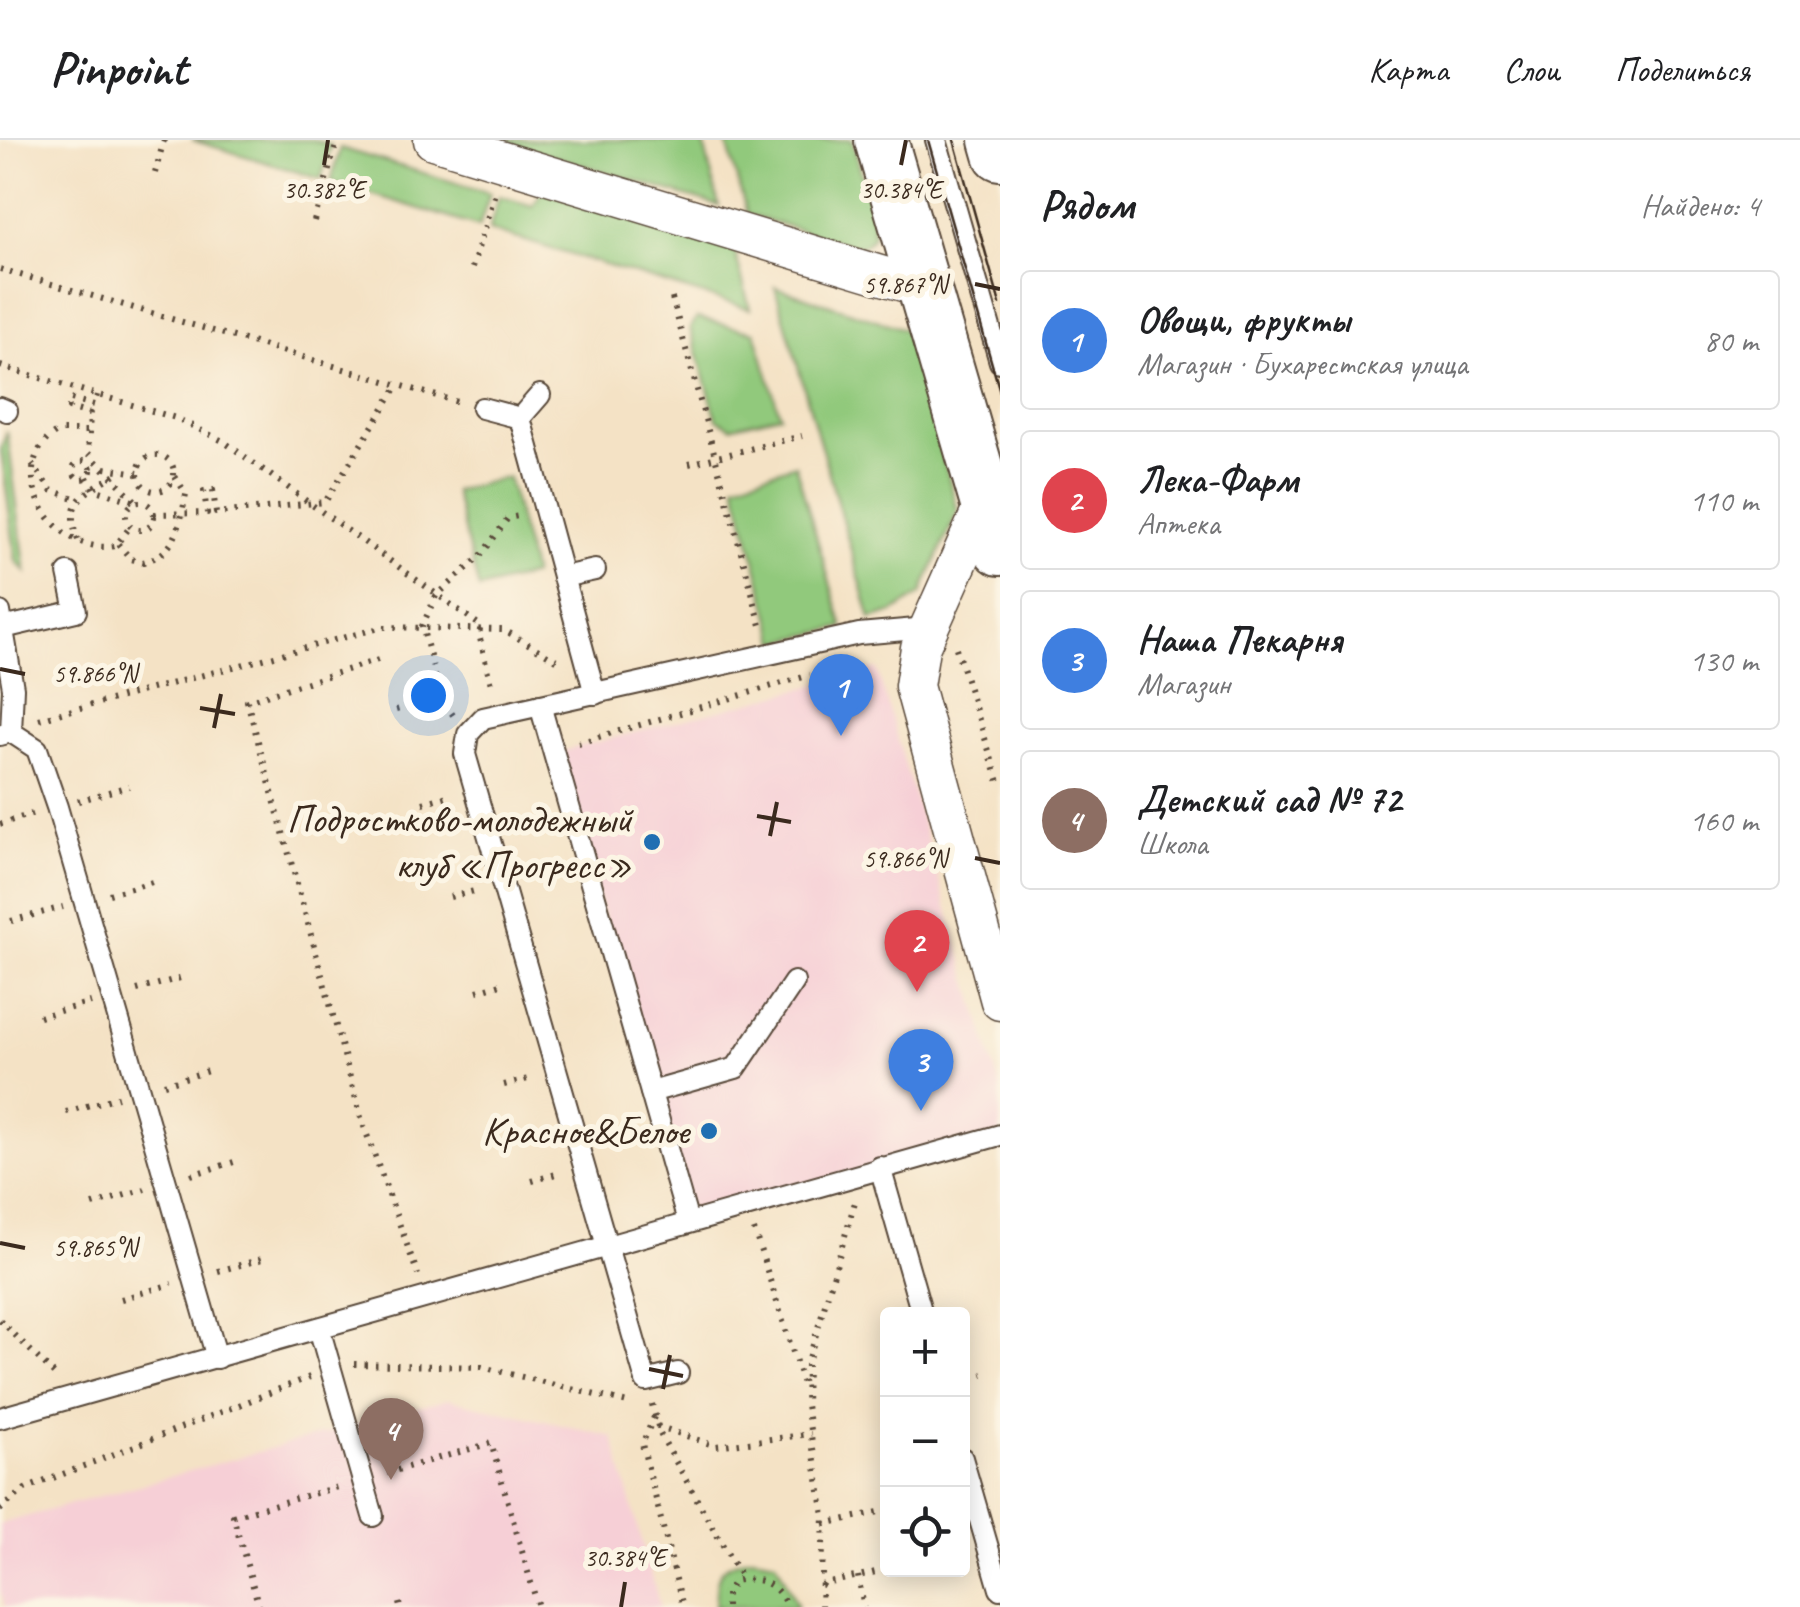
<!DOCTYPE html>
<html lang="ru">
<meta charset="utf-8">
<style>
:root{--surface:#fff;--page:#f6f6f6;--text:#202124;--muted:#757577;--line:#e0e0e0;--accent:#2563eb}
body{margin:0;font-family:Caveat,sans-serif;background:var(--page);color:var(--text)}
.controls{position:absolute;right:30px;bottom:30px;display:grid;overflow:hidden;border-radius:10px;box-shadow:0 5px 25px #0003}
.controls button{width:90px;height:90px;display:grid;place-items:center;padding:0;border:0;border-bottom:2px solid var(--line);background:var(--surface);color:var(--text);font:50px sans-serif}
.you{position:absolute;left:428px;top:555px;width:35px;height:35px;margin:-25px;border:8px solid #fff;border-radius:50%;background:#1a73e8;box-shadow:0 0 0 15px #1a73e833}
.badge{display:grid;place-items:center;width:65px;height:65px;border-radius:50%;background:var(--accent);color:#fff;font-size:32px;font-weight:700}
.pin{position:absolute;translate:-50% -82px;filter:drop-shadow(0 2px 5px #0008)}
.pin::after{content:'';position:absolute;top:52px;width:35px;height:30px;background:inherit;clip-path:polygon(0 0,100% 0,50% 100%)}
.list{margin:0;padding:0;list-style:none}
h2{display:flex;justify-content:space-between;align-items:center;height:130px;margin:0;padding:0 40px;font-size:42px}
h2 small{font-size:32px;font-weight:400;color:var(--muted)}
.list li{display:grid;grid-template-columns:65px 1fr auto;gap:30px;align-items:center;box-sizing:border-box;height:140px;margin:0 20px 20px;padding:0 20px;border:2px solid var(--line);border-radius:10px}
.list b{display:block;font-size:38px;white-space:nowrap}
.list p{margin:0;font-size:32px;white-space:nowrap;color:var(--muted)}
.list em{font-size:32px;font-style:normal;color:var(--muted)}
.icon{flex:none;width:55px;height:55px;fill:none;stroke:currentColor;stroke-width:2;stroke-linecap:round;stroke-linejoin:round}
.map{position:relative;flex:none;width:1000px;height:1467px;overflow:hidden}
header{display:flex;align-items:center;gap:60px;box-sizing:border-box;height:140px;padding:0 50px;background:var(--surface);border-bottom:2px solid var(--line)}
header strong{font-size:48px}
nav{display:flex;gap:55px;margin-inline-start:auto;font-size:35px}
main{display:flex}
aside{flex:1;background:var(--surface)}
.map>svg:first-child{display:block}
.built{fill:#f6cfd6}
.green{fill:#91c97c;stroke:#667a4d;stroke-width:2.5}
.lines{fill:none;stroke-linecap:round;stroke-linejoin:round}
.lane-casing{stroke:#574637;stroke-width:24}
.street-casing{stroke:#574637;stroke-width:41}
.secondary-casing{stroke:#574637;stroke-width:56}
.path{stroke:#574637;stroke-width:6;stroke-dasharray:2.5 8;stroke-linecap:butt}
.lane{stroke:#fff;stroke-width:20}
.street{stroke:#fff;stroke-width:38}
.secondary{stroke:#fff;stroke-width:52}
.tram{stroke:#3b2a1e;stroke-width:2.5}
.ticks{fill:none;stroke:#3b2a1e;stroke-width:4}
.poi-dot{fill:#1f6fb2;stroke:#fcf5e5;stroke-width:4}
.labels{text-anchor:middle;dominant-baseline:central;stroke-width:10;stroke-linejoin:round;paint-order:stroke}
.poi-label{font-size:40px;fill:#3b2a1e;stroke:#fcf5e5;text-anchor:end}
.ticks-label{font-size:25px;text-anchor:middle;fill:#3b2a1e;stroke:#fcf5e5;stroke-width:10;stroke-linejoin:round;paint-order:stroke}
</style>
<header>
<strong>Pinpoint</strong>
<nav><a>Карта</a><a>Слои</a><a>Поделиться</a></nav>
</header>
<main>
<div class="map">
<svg width="1000" height="1467" viewBox="0 0 1000 1467">
<rect width="100%" height="100%" fill="#fcf5e5"/>
<filter id="ink" filterUnits="userSpaceOnUse"><feTurbulence type="fractalNoise" baseFrequency=".01" numOctaves="2"/><feDisplacementMap in="SourceGraphic" scale="20" xChannelSelector="R" yChannelSelector="G"/><feConvolveMatrix kernelMatrix="1 2 1 2 8 2 1 2 1" color-interpolation-filters="sRGB"/></filter>
<filter id="wash" filterUnits="userSpaceOnUse"><feTurbulence type="fractalNoise" baseFrequency=".0048" numOctaves="4" result="noise"/><feDisplacementMap in="SourceGraphic" scale="40" xChannelSelector="R" yChannelSelector="G"/><feGaussianBlur stdDeviation="2.25" result="paint"/><feColorMatrix in="noise" values="0 0 0 0 0 0 0 0 0 0 0 0 0 0 0 0 0 1.4 0 .05"/><feComposite in="paint" operator="in"/></filter>
<g filter="url(#wash)">
<rect width="100%" height="100%" fill="#f4e2c5"/>
<g class="built">
<path d="M 877,529 L 1000,947 L 1000,995 L 694,1081 L 556,613 Z"/>
<path d="M 448,1259 L 613,1297 L 660,1467 L 5,1467 L 0,1450 L 0,1384 Z"/>
</g>
<g class="green">
<path d="M 192,0 L 313,0 L 331,5 L 321,39 Z"/>
<path d="M 500,0 L 703,0 L 719,66 Z"/>
<path d="M 726,0 L 852,0 L 872,69 L 873,96 L 865,105 L 853,106 L 747,74 Z"/>
<path d="M 340,8 L 490,53 L 479,87 L 331,42 Z"/>
<path d="M 542,50 L 734,108 L 750,169 L 489,90 L 499,56 L 533,66 Z"/>
<path d="M 775,147 L 907,190 L 958,371 L 921,454 L 894,472 L 871,479 Z"/>
<path d="M 697,178 L 755,192 L 780,275 L 731,287 L 717,279 L 690,188 Z"/>
<path d="M 7,291 L 26,432 L 16,421 L 1,310 Z"/>
<path d="M 795,324 L 843,487 L 777,502 L 735,344 Z"/>
<path d="M 508,337 L 533,435 L 479,449 L 454,351 Z"/>
<path d="M 753,1417 L 776,1421 L 798,1467 L 715,1467 C 717,1431 717,1425 753,1417 Z"/>
</g>
</g>
<g filter="url(#ink)">
<g class="lines">
<g class="lane-casing">
<g id="lane">
<path d="M 936,0 L 1000,222"/>
<path d="M 0,268 L 7,271"/>
<path d="M 482,268 L 520,278 L 540,255"/>
<path d="M 520,278 L 595,554"/>
<path d="M 563,437 L 595,430"/>
<path d="M 0,472 L 13,548 L 11,592"/>
<path d="M 3,488 L 76,471 L 68,433"/>
<path d="M 540,565 L 688,1082"/>
<path d="M 0,595 L 11,592 L 37,609 L 57,667 L 217,1218"/>
<path d="M 651,952 L 736,928 L 794,842"/>
<path d="M 880,1027 L 922,1174"/>
<path d="M 319,1188 L 373,1376"/>
<path d="M 678,1233 L 646,1241 L 465,614 L 468,594 L 483,578 L 859,494 L 928,488"/>
<path d="M 0,1278 L 1000,995"/>
<path d="M 962,1318 L 1000,1449"/>
</g>
</g>
<g class="street-casing">
<g id="street">
<path d="M 433,0 L 923,148"/>
<path d="M 986,360 L 920,508 L 914,546 L 1000,861"/>
</g>
</g>
<g class="secondary-casing">
<g id="secondary">
<path d="M 881,0 L 1000,409"/>
<path d="M 996,0 L 1000,14"/>
</g>
</g>
<g class="path">
<path d="M 155,33 L 164,0"/>
<path d="M 314,81 L 337,2"/>
<path d="M 472,128 L 495,53"/>
<path d="M 0,129 L 461,263"/>
<path d="M 672,158 L 762,489"/>
<path d="M 0,226 L 176,278 L 223,301 L 481,486 L 479,494 L 492,549"/>
<path d="M 97,255 L 94,265 L 71,259 L 69,268 L 90,274 L 88,313 L 137,362"/>
<path d="M 86,291 L 58,291 C 0,327 52,416 115,406 L 130,387"/>
<circle cx="156" cy="333" r="18"/>
<circle cx="82" cy="330" r="9"/>
<path d="M 32,324 L 51,350 L 77,359"/>
<path d="M 689,324 L 802,296"/>
<path d="M 105,328 L 138,333"/>
<path d="M 87,337 L 93,349 L 136,362"/>
<circle cx="140" cy="376" r="14"/>
<path d="M 154,374 L 207,373 L 204,351 L 213,350 L 216,373 L 325,362 L 397,247"/>
<path d="M 78,400 C 61,357 90,352 122,330"/>
<path d="M 118,404 L 131,419 L 143,422 C 178,413 180,384 186,354 L 175,336"/>
<path d="M 956,508 L 1000,645"/>
<path d="M 378,520 L 247,561 L 362,981 L 418,1135"/>
<path d="M 396,570 L 441,558"/>
<path d="M 453,575 L 441,558 L 422,486 L 436,456 L 480,417 L 508,378 L 519,376"/>
<path d="M 39,579 L 383,487 L 504,490 L 560,522"/>
<path d="M 578,603 L 810,535"/>
<path d="M 78,661 L 129,646"/>
<path d="M 423,663 L 451,655"/>
<path d="M 0,684 L 32,674"/>
<path d="M 109,754 L 156,741"/>
<path d="M 450,757 L 478,750"/>
<path d="M 11,781 L 63,767"/>
<path d="M 137,850 L 184,837"/>
<path d="M 477,851 L 504,843"/>
<path d="M 39,877 L 91,862"/>
<path d="M 164,944 L 211,930"/>
<path d="M 504,945 L 532,938"/>
<path d="M 66,972 L 118,957"/>
<path d="M 191,1035 L 237,1021"/>
<path d="M 532,1041 L 559,1033"/>
<path d="M 93,1065 L 145,1049"/>
<path d="M 754,1090 L 805,1250"/>
<path d="M 218,1131 L 266,1118"/>
<path d="M 121,1159 L 172,1144"/>
<path d="M 0,1180 L 56,1236"/>
<path d="M 354,1224 L 482,1227 L 632,1264"/>
<path d="M 962,1240 L 983,1234"/>
<path d="M 652,1264 L 660,1294 L 742,1439"/>
<path d="M 654,1277 L 642,1304 L 683,1467"/>
<path d="M 657,1286 L 716,1306 L 811,1294"/>
<path d="M 387,1333 L 491,1303 L 538,1467"/>
<path d="M 0,1370 L 25,1349 L 310,1237"/>
<path d="M 824,1384 L 888,1370"/>
<path d="M 858,1436 L 864,1467"/>
<path d="M 821,1445 L 888,1429"/>
<path d="M 399,1463 L 400,1467"/>
<path d="M 259,1467 L 233,1376 L 341,1346"/>
<path d="M 726,1467 L 726,1454 L 734,1441 C 758,1436 777,1442 787,1467"/>
<path d="M 821,1467 L 824,1376 L 806,1265 L 807,1225 L 855,1062"/>
</g>
<use href="#lane" class="lane"/>
<use href="#street" class="street"/>
<use href="#secondary" class="secondary"/>
<g class="tram">
<path d="M 928,0 L 1000,252"/>
<path d="M 954,0 L 1000,164"/>
</g>
</g>
</g>
<path class="ticks" d="M 324,25 L 328,0M 901,25 L 906,0M 975,144 L 1000,149M 0,529 L 25,534M 200,568 L 235,574M 214,588 L 221,554M 757,676 L 791,682M 770,696 L 777,662M 975,718 L 1000,723M 0,1103 L 25,1108M 649,1229 L 683,1236M 663,1249 L 670,1215M 621,1467 L 625,1442"/>
<g class="poi-dot">
<circle cx="652" cy="702" r="10"/>
<circle cx="709" cy="991" r="10"/>
</g>
<g class="labels">
<g class="poi-label">
<text x="632" y="679">Подростково-молодежный<tspan x="632" dy="46">клуб «Прогресс»</tspan></text>
<text x="689" y="991">Красное&amp;Белое</text>
</g>
</g>
<g class="ticks-label">
<text x="324" y="58">30.382°E</text>
<text x="901" y="58">30.384°E</text>
<text x="905" y="153">59.867°N</text>
<text x="95" y="542">59.866°N</text>
<text x="905" y="727">59.866°N</text>
<text x="95" y="1116">59.865°N</text>
<text x="625" y="1426">30.384°E</text>
</g>
</svg>
<div class="controls">
<button>+</button>
<button>−</button>
<button><svg class="icon" aria-label="locate" viewBox="0 0 24 24"><circle cx="12" cy="12" r="6"/><path d="M12 2v4M12 18v4M2 12h4M18 12h4"/></svg></button>
</div>
<div class="you"></div>
<div class="pin badge" style="left:841px;top:596px;background:#3f7fe0">1</div>
<div class="pin badge" style="left:917px;top:852px;background:#e0444e">2</div>
<div class="pin badge" style="left:921px;top:971px;background:#3f7fe0">3</div>
<div class="pin badge" style="left:391px;top:1340px;background:#8d6e63">4</div>
</div>
<aside>
<h2>Рядом<small>Найдено: 4</small></h2>
<ul class="list">
<li><span class="badge" style="background:#3f7fe0">1</span><div><b>Овощи, фрукты</b><p>Магазин · Бухарестская улица</p></div><em>80 m</em></li>
<li><span class="badge" style="background:#e0444e">2</span><div><b>Лека-Фарм</b><p>Аптека</p></div><em>110 m</em></li>
<li><span class="badge" style="background:#3f7fe0">3</span><div><b>Наша Пекарня</b><p>Магазин</p></div><em>130 m</em></li>
<li><span class="badge" style="background:#8d6e63">4</span><div><b>Детский сад № 72</b><p>Школа</p></div><em>160 m</em></li>
</ul>
</aside>
</main>
